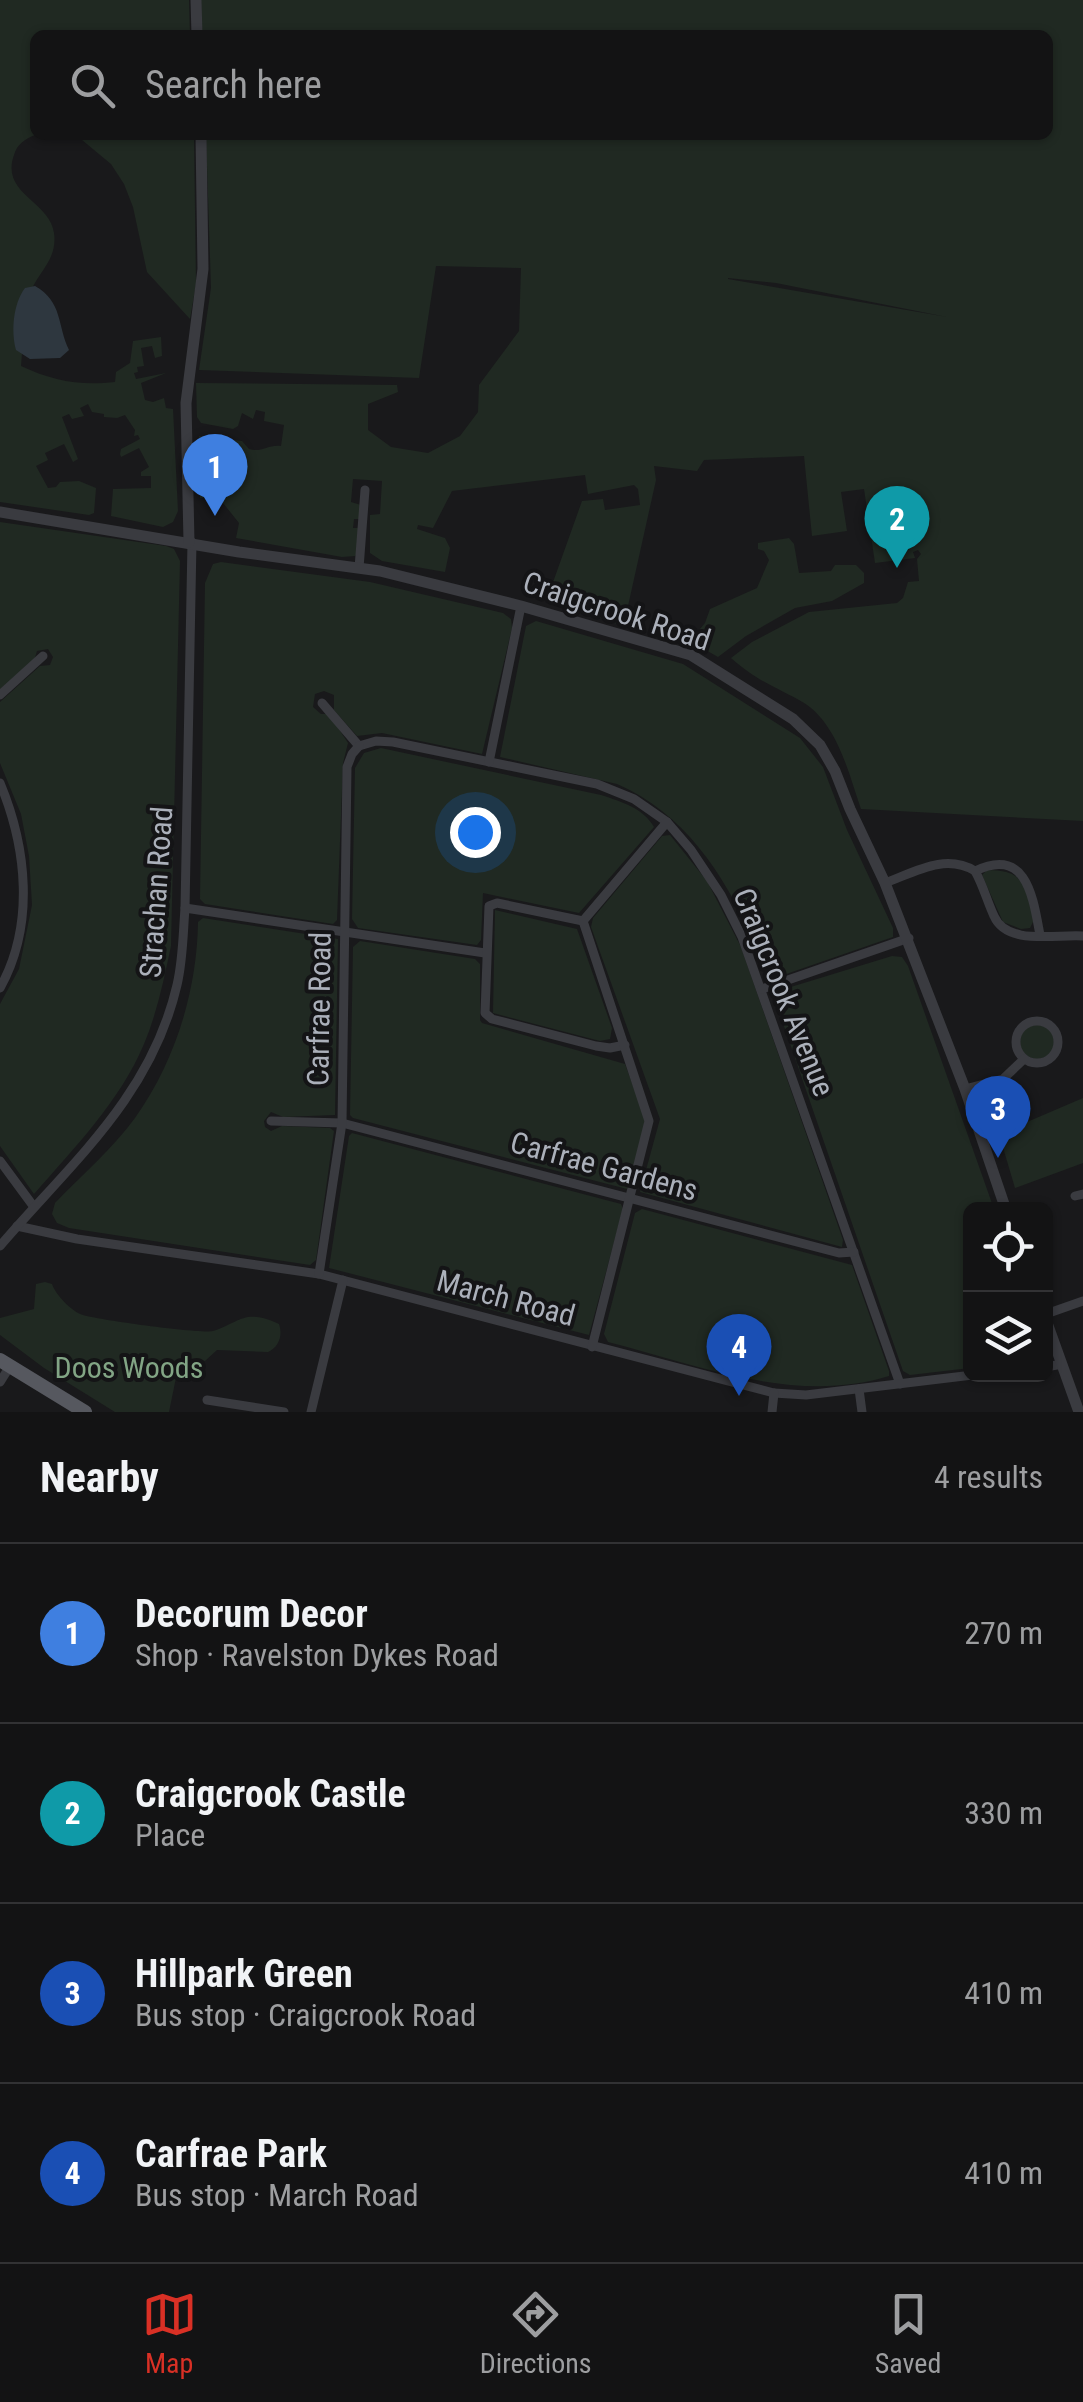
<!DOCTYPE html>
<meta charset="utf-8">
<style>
:root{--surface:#131314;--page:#1c1c1d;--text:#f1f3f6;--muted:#9d9ea0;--line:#323234;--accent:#d93025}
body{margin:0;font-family:"Roboto Condensed",sans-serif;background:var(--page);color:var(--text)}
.controls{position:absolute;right:30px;bottom:30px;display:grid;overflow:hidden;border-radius:15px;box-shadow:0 2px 8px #0004}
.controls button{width:90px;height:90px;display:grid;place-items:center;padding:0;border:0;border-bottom:2px solid var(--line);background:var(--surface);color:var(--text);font:50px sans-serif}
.you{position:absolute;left:475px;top:832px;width:35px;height:35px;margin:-25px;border:8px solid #fff;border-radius:50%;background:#1a73e8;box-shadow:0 0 0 15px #1a73e833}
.badge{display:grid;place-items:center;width:65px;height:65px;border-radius:50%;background:var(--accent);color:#fff;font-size:32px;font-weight:700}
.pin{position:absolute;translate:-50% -82px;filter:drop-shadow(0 2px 5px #0008)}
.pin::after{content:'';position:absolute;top:52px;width:35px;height:30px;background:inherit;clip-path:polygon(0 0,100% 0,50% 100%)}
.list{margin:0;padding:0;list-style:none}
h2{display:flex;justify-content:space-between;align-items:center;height:130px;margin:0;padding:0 40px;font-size:42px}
h2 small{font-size:32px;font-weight:400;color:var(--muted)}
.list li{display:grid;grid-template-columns:65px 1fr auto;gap:30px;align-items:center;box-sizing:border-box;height:180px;padding:0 40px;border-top:2px solid var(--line)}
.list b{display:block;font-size:38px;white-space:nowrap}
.list p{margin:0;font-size:32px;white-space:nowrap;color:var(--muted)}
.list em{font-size:32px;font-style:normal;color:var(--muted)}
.icon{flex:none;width:55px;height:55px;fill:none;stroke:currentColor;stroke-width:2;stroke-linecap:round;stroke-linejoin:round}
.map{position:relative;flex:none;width:1083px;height:1412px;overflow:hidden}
.search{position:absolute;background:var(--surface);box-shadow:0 2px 8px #0004;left:30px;right:30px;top:30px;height:110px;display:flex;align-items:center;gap:25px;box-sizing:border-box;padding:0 35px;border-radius:15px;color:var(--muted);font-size:38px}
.sheet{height:850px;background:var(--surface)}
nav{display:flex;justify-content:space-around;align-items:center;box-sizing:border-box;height:140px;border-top:2px solid var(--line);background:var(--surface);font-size:28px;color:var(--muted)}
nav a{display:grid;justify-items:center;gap:5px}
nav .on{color:var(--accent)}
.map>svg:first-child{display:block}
.green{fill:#202922;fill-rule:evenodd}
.water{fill:#2e373f}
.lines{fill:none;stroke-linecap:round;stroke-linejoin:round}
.minor{stroke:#3a3b40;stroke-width:9}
.tertiary{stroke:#3a3b40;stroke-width:11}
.primary{stroke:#56585f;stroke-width:14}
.labels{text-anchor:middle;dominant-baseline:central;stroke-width:8;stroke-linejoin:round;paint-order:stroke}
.street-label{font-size:30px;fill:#abb0ba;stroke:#141416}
.park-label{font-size:30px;fill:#82a585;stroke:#141416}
</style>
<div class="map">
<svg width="1083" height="1412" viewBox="0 0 1083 1412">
<rect width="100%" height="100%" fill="#19191b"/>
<g class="green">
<path d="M 0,0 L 189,0 L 190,35 L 35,35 L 35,135 C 25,139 17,144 14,155 C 0,194 50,201 54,233 C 58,261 36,273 29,296 C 23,318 23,344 21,366 C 53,381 80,386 115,382 L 116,372 L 130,363 L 133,341 L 161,337 L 162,356 L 155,358 L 152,346 L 141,348 L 144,366 L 137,367 L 138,372 L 134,373 L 136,379 L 166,373 L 141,383 L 145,400 L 153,402 L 164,398 L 166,408 L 173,409 L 178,511 L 173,522 L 163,527 L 111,516 L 113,489 L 151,488 L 151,476 L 141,476 L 141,472 L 149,467 L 139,448 L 121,457 L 120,454 L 121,449 L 140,439 L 138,435 L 134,436 L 135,430 L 125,415 L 117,418 L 104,417 L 104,414 L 92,412 L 88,404 L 80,408 L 84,416 L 72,419 L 69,414 L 62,417 L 78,459 L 73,462 L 64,444 L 45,453 L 48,460 L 36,466 L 48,488 L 56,487 L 60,482 L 79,481 L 96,488 L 94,513 L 89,515 L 0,502 Z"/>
<path d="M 201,0 L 1083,0 L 1083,821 L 861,809 C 848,772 837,720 799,700 C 771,685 756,680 731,658 L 752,642 L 809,612 L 897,603 L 903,598 L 908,582 L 919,581 L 917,559 L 921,554 L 918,550 L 913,552 L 915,558 L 875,563 L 864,489 L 841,492 L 847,531 L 812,536 L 804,456 L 704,460 L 697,471 L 654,466 L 656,480 L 628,606 L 629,620 L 617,624 L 547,599 L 582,501 L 603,499 L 605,510 L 640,505 L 638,489 L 634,485 L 588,494 L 585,475 L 452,491 L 433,528 L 418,525 L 417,529 L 445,538 L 450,548 L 445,572 L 382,561 L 370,553 L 370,515 L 380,514 L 382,481 L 353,479 L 351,502 L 361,505 L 361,519 L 354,519 L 353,528 L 361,528 L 359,552 L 355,556 L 342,557 L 236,538 L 239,523 L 219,498 L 200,498 L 199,436 L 242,441 L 249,449 C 261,453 269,444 281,446 L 284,425 L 264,421 L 265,412 L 256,410 L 253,419 L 242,413 L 238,426 L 233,429 L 201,423 L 197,417 L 196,383 L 397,385 L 398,392 L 368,404 L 368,430 L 391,447 L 428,453 L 460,436 L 478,412 L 479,385 L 519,331 L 521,268 L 436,266 L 419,378 L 199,370 L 211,288 L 206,135 L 1048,135 L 1048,35 L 202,35 ZM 728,278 L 776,283 L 947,317 L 728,279 Z"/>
<path d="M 76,135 L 194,135 L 196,284 L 190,319 L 147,272 L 133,207 L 124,184 L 111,164 Z"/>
<path d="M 0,522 L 166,546 L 174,549 L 180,561 L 171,946 C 164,979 157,1013 144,1044 C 120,1101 75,1147 34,1194 L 0,1146 L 0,1004 L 19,969 L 32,905 L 29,856 L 21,814 L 0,763 L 0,702 L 40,666 L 50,665 L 53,657 L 48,649 L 37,651 L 34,661 L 0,691 Z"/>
<path d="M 789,538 L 794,544 L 799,573 L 831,571 L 835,565 L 856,565 L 864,573 L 864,583 L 832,601 L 795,608 L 746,636 L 718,657 L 690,641 L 705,623 L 710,609 L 757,588 L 769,560 L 764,551 L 758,549 L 758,543 Z"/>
<path d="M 221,562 L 370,582 L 503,613 L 511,619 L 512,628 L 482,754 L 382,733 L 357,736 L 334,710 L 334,695 L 324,691 L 315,694 L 313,707 L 321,714 L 329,714 L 348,743 L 343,763 L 337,920 L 333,924 L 205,904 L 200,899 L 205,583 L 213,564 Z"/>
<path d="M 536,621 L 683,664 L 800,738 L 823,767 L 847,830 L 893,928 L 893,937 L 769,980 C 761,967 759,951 752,937 C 723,873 684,813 617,784 L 500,757 L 526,626 Z"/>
<path d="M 381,748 L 601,795 C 622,802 643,808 654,827 L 579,913 L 483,893 L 481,940 L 477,945 L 358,928 L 352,919 L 355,768 L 364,753 Z"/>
<path d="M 670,835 L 707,881 L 741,947 L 843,1240 L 842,1247 L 640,1192 L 660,1119 L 591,927 L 593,918 L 662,836 Z"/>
<path d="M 987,870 C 1026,870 1024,886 1034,920 L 1030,928 L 1021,929 L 1003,922 L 982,875 Z"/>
<path d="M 495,910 L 577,929 L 612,1028 L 610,1039 L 600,1041 L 493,1013 Z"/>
<path d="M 203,918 L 338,939 L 335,1115 L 283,1117 L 271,1112 L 264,1121 L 265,1127 L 271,1131 L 282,1126 L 330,1128 L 334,1131 L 316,1260 L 310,1265 L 69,1228 L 57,1223 L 52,1214 L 55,1203 C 82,1175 112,1149 135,1118 C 175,1062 197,991 198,922 Z"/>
<path d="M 360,941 L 475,959 L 480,964 L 480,1020 L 482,1023 L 625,1064 L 646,1121 L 627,1189 L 353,1118 L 350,1115 L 353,947 Z"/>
<path d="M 892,956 L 902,957 L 908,966 L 994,1209 L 970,1210 L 970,1368 L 910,1375 L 903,1371 L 775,1000 L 781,990 Z"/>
<circle cx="1037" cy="1042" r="17"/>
<path d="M 1083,1098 L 1083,1163 L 1015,1188 L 999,1134 Z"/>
<path d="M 352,1133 L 621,1204 L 623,1209 L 589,1335 L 329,1268 L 349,1136 Z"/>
<path d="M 642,1209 L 852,1265 L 889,1371 L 889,1376 C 795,1405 699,1365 608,1342 L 604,1334 L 635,1213 Z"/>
<path d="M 45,1282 L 52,1284 C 55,1294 72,1312 83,1315 C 99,1320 201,1334 213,1331 C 241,1322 244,1308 279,1324 C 283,1335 279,1347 268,1352 L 217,1350 L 205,1361 L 183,1357 L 179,1363 L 169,1412 L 115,1412 L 44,1368 L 0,1335 L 0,1318 L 34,1309 L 36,1284 Z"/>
</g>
<path class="water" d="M 35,286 C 63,302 57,325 69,350 L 60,358 L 30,359 L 16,350 C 11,331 13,304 25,288 Z"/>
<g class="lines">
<g class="minor">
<path d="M 359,568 L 365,490"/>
<path d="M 0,695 L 43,656"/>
<path d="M 322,703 L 359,746"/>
<path d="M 359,746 L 376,741 L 393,742 L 597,784 L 634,799 L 667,822 L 691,850 L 721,895 L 742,937 L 900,1384"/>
<path d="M 489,762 L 521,606"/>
<path d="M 0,783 C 27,848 35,925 0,988"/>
<path d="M 975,871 C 1027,846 1033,898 1040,935"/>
<path d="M 885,883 C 915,872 945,853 975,871 C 983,885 987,901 994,916 C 1007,946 1056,934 1083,936"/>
<path d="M 185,908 L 485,953"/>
<path d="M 583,921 L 497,903 L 489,906 L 485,1013 L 492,1019 L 596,1046 L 610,1048 L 625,1045"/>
<path d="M 762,989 L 909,938"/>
<circle cx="1037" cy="1042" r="21"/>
<path d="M 965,1089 L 1003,1079 L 1024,1059"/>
<path d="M 271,1121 L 342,1123 L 839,1253 L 854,1252"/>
<path d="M 0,1161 L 34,1207"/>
<path d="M 1075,1196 L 1083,1194"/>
<path d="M 17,1226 L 77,1239 L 319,1274 L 774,1393 L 806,1395 L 981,1374"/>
<path d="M 0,1246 C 71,1163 151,1097 177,985 C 183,960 183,934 185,908 L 192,542"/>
<path d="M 319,1274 L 342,1123 L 347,767 L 352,754 L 359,746"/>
<path d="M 1046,1314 L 1083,1301"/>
<path d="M 592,1347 L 649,1121 L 583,921 L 667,822"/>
<path d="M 1046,1367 L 1062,1364"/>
<path d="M 0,1382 L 10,1366"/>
<path d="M 859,1389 L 862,1412"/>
<path d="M 207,1400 L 284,1412"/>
<path d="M 311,1412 L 343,1280"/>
<path d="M 772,1412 L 774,1393"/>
</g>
<g class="tertiary">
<path d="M 196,0 L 197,35"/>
<path d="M 0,512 L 239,552 L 380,571 L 521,606 L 691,655 L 793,719 L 820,745 L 835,771 L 850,809 L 885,883 L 965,1089 L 1006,1210"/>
<path d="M 189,542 L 186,403 L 203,269 L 201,135"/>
<path d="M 1046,1320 L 1079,1412"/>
</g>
<path class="primary" d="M 0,1360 L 85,1412"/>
</g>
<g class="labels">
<g class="street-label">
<text transform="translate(617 611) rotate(18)">Craigcrook Road</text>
<text transform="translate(156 892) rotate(-86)">Strachan Road</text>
<text transform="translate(784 992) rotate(68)">Craigcrook Avenue</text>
<text transform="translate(319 1009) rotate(-89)">Carfrae Road</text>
<text transform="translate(604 1166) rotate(15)">Carfrae Gardens</text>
<text transform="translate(506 1298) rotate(15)">March Road</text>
</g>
<g class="park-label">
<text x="129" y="1367">Doos Woods</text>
</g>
</g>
</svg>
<div class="controls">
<button><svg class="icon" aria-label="locate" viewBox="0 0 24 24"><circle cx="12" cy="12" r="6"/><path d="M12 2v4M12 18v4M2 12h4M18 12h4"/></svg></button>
<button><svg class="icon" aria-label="layers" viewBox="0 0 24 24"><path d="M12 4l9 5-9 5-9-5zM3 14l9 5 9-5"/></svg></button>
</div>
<div class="you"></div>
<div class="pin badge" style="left:215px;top:516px;background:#3f7fe0">1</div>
<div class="pin badge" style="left:897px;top:568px;background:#0f9aa8">2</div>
<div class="pin badge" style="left:998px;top:1158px;background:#1a4fb4">3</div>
<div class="pin badge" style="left:739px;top:1396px;background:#1a4fb4">4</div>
<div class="search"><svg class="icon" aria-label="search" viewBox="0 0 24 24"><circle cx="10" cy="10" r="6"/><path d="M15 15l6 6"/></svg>Search here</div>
</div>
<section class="sheet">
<h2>Nearby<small>4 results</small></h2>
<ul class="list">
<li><span class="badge" style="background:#3f7fe0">1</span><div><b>Decorum Decor</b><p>Shop · Ravelston Dykes Road</p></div><em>270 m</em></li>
<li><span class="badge" style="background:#0f9aa8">2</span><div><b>Craigcrook Castle</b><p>Place</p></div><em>330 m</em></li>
<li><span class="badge" style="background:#1a4fb4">3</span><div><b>Hillpark Green</b><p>Bus stop · Craigcrook Road</p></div><em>410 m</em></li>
<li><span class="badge" style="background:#1a4fb4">4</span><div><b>Carfrae Park</b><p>Bus stop · March Road</p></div><em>410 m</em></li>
</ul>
</section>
<nav>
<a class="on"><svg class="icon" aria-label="map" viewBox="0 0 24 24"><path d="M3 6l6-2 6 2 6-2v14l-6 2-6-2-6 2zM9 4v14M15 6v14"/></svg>Map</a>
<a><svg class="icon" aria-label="directions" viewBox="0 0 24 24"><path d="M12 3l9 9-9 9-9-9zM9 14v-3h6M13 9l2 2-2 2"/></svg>Directions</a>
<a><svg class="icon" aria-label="saved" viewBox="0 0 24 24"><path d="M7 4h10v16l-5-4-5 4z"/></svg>Saved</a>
</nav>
